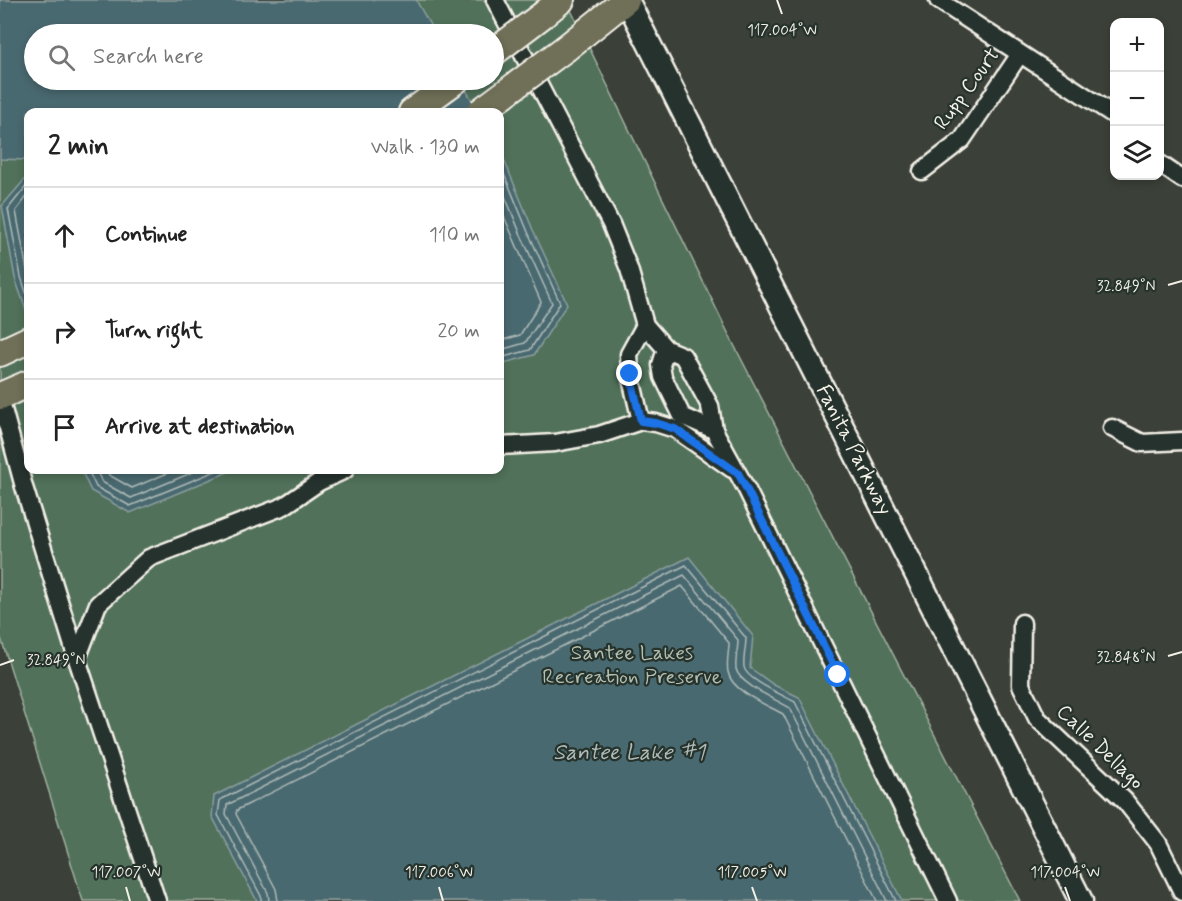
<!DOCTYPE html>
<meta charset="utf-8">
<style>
:root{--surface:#fff;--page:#f2f2f2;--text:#222;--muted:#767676;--line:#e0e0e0}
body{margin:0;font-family:Mynerve,sans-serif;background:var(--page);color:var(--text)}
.controls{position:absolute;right:18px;top:18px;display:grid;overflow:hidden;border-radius:12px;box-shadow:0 3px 9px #0003}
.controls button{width:54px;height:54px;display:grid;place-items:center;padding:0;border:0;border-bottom:2px solid var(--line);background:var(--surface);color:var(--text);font:30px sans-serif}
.stop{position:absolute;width:18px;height:18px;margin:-14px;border:4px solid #1a73e8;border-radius:50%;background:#fff}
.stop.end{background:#1a73e8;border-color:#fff;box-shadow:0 2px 6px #0008}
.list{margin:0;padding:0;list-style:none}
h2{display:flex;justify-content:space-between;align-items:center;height:78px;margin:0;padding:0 24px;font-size:26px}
h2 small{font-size:20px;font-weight:400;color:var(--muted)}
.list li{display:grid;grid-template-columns:39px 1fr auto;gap:18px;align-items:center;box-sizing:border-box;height:96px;padding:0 24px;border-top:2px solid var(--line)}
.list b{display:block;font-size:22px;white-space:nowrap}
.list em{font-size:20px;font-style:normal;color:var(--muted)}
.icon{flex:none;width:33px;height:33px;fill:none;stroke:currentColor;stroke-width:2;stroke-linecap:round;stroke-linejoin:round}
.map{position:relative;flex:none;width:1182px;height:901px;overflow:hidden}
.search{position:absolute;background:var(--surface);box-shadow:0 3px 9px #0003;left:24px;top:24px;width:480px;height:66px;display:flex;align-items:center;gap:15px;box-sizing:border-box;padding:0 21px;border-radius:33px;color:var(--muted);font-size:22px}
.panel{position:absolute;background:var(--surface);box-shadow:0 3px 9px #0003;left:24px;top:108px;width:480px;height:366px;border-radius:12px}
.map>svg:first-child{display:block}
.green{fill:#51715a;stroke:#a2b1a1;stroke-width:1.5;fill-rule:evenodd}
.water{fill:#496970;stroke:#8d9fa0;stroke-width:1.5}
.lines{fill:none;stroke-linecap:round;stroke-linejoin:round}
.shore{stroke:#b0bbb8;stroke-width:1.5}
.street-casing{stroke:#f4f1e8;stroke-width:21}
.secondary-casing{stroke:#f4f1e8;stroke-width:27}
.primary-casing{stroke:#f4f1e8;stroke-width:30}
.street{stroke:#26332d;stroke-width:16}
.secondary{stroke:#26332d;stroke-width:22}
.primary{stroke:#706f59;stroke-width:26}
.primary-bridge-casing{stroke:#f4f1e8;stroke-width:30;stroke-linecap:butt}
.primary-bridge{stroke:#706f59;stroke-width:26}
.route{stroke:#1a73e8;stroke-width:8}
.ticks{fill:none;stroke:#f4f1e8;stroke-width:2}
.labels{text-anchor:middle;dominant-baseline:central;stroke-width:4.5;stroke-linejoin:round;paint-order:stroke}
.street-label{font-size:21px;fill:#f4f1e8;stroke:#26332d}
.park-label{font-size:21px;fill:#b3beaf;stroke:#26332d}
.water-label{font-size:22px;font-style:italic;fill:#b0bbb8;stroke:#26332d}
.ticks-label{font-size:15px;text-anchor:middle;fill:#f4f1e8;stroke:#26332d;stroke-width:4.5;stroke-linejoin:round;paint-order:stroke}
</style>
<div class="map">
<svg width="1182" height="901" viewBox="0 0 1182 901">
<rect width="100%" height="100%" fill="#3b4039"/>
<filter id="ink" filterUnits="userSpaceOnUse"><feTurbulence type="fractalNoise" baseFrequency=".0167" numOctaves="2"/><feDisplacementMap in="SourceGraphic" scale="12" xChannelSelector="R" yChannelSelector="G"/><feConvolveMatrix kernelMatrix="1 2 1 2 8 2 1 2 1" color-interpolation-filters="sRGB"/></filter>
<g filter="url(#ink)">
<path class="green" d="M 0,0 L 566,0 L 732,341 L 1020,901 L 83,901 L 0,635 ZM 34,34 L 494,34 L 494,80 L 34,80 ZM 28,112 L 500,112 L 500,470 L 28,470 Z"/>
<g class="water">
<path d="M 0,0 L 416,0 L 435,34 L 34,34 L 34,80 L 460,80 L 479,112 L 28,112 L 28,316 L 15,278 L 2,206 L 26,178 L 25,160 L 0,159 Z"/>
<path d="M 500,150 L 533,230 L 567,304 L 534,355 L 500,364 Z"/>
<path d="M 81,470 L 233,470 L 130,513 L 91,491 Z"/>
<path d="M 689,557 L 753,636 L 750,668 L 774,685 L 799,697 L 902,901 L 257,901 L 212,816 L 214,796 Z"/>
</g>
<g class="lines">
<g class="shore">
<path d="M 500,164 L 528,232 L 560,303 L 530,350 L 500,358"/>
<path d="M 28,184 L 8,209 L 21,277 L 28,298"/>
<path d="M 500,184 L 521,235 L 552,303 L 525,343 L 500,350"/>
<path d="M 28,195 L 16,211 L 28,276"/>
<path d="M 500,207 L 541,302 L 520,335 L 500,341"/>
<path d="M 88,470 L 96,487 L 130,506 L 218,470"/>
<path d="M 96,470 L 102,482 L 131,498 L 198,470"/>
<path d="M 106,470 L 109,475 L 132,488 L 175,470"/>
<path d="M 261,901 L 261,896 L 218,815 L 220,800 L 686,565 L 746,638 C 746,647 743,658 744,667 C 745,679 785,696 795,702 L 896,901"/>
<path d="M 269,901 L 268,893 L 226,814 L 227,805 L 684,575 L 738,640 C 738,649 735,660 736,669 C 739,684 777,700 790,708 L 887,901"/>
<path d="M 278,901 L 276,889 L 236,814 L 237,810 L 682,586 L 729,643 C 729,652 726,662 728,672 C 732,692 767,705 783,714 L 877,901"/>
</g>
<g class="street-casing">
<g id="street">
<path d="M 495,0 L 611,224 L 629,269 L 645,325 L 666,349 L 683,356 L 710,406 L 714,430 L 747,490 L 948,901"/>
<path d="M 938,0 L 1114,115"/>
<path d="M 1160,164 L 1182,179"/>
<path d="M 922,171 L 962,140 L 1020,54"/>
<path d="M 666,349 L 661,365 L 663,377 L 682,416 L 714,430"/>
<path d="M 0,398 L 24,487 L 77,659"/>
<path d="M 641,421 L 656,423 L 675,429 L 732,469"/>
<path d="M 1112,428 L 1142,443 L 1182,441"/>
<path d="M 500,446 L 555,443 L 599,435 L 641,421 L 630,374 L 629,354 L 645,325"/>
<path d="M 1022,623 L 1021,685 L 1037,718 L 1125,801 L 1158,843 L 1182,892"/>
<path d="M 157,901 L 77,659 L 98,604 L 149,558 L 284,506 L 319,482 L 345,470"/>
</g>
</g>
<g class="secondary-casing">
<path id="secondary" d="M 627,0 L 1081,901"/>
</g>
<g class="primary-casing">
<g id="primary">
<path d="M 544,14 L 561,0"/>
<path d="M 566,48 L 626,0"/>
<path d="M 412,112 L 456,80"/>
<path d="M 0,353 L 28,340"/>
<path d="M 0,396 L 28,384"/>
</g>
</g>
<use href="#street" class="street"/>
<use href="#secondary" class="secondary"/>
<use href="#primary" class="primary"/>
<g class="primary-bridge-casing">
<g id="primary-bridge">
<path d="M 494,52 L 544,14"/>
<path d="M 480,112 L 566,48"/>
</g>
</g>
<use href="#primary-bridge" class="primary-bridge"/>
</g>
</g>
<g class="lines" filter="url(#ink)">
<path class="route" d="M 630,374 L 641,421 L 656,423 L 675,429 L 738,473 L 747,490 L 838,675"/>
</g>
<path class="ticks" d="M 777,0 L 782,14M 1168,285 L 1182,281M 1168,656 L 1182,652M 0,665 L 14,660M 126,887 L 130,901M 439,887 L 443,901M 752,887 L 757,901M 1065,887 L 1070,901"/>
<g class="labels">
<g class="street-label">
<text transform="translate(967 89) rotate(-54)">Rupp Court</text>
<text transform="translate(854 450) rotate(63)">Fanita Parkway</text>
<text transform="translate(1100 747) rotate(44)">Calle Dellago</text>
</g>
<g class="park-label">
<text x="632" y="653">Santee Lakes<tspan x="632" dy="24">Recreation Preserve</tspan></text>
</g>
<g class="water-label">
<text x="629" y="753">Santee Lake #1</text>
</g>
</g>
<g class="ticks-label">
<text x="782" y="35">117.004°W</text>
<text x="1126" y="291">32.849°N</text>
<text x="1126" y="662">32.848°N</text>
<text x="56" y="665">32.849°N</text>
<text x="1065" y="877">117.004°W</text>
<text x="126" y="877">117.007°W</text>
<text x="439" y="877">117.006°W</text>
<text x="752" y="877">117.005°W</text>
</g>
</svg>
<div class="controls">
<button>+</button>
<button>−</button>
<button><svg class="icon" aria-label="layers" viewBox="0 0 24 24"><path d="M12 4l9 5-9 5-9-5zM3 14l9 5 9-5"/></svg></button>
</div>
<div class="stop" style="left:838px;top:675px"></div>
<div class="stop end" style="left:630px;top:374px"></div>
<div class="search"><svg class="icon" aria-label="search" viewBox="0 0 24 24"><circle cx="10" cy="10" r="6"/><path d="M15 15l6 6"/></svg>Search here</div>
<section class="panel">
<h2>2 min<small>Walk · 130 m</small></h2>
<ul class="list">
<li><svg class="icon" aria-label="ahead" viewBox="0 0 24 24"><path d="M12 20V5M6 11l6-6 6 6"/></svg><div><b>Continue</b></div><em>110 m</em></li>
<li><svg class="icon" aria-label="right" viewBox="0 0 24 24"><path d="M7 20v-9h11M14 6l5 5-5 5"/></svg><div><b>Turn right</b></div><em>20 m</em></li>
<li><svg class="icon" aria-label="arrive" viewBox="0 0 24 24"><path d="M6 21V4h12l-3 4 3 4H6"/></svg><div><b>Arrive at destination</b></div></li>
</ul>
</section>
</div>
